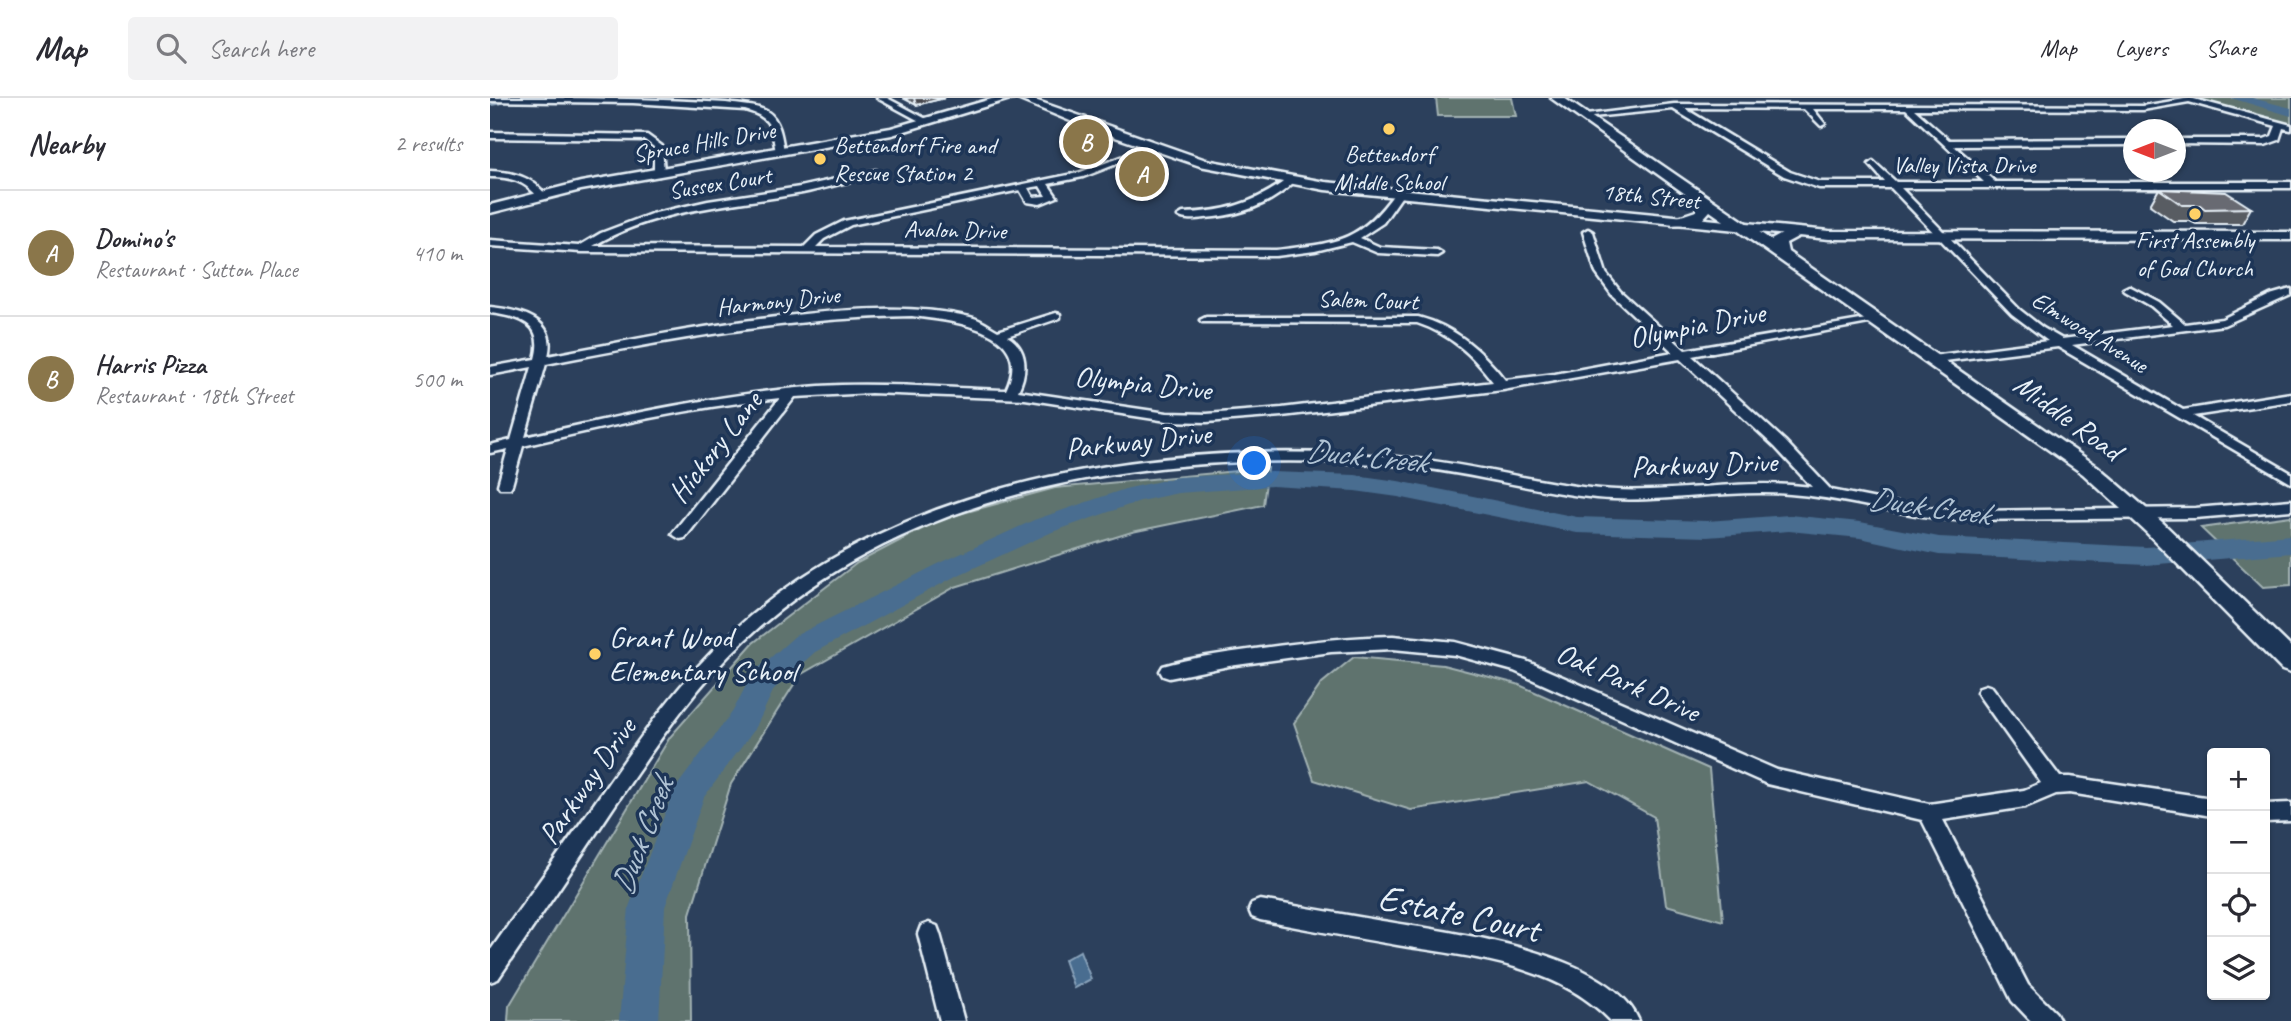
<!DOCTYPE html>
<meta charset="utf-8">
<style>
:root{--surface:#fff;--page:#f2f2f3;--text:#2b2b33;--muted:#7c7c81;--line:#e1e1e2;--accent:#8a764a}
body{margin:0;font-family:Caveat,sans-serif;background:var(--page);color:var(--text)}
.controls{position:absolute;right:21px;bottom:21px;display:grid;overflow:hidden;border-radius:7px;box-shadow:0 2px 5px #0004}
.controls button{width:63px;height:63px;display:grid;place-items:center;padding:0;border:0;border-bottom:2px solid var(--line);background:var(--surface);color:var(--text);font:35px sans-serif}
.compass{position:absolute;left:1633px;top:21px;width:63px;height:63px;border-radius:50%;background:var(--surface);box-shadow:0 2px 5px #0004;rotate:270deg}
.you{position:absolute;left:765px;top:366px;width:24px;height:24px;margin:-18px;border:5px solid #fff;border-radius:50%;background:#1a73e8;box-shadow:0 0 0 10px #1a73e833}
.badge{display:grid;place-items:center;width:46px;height:46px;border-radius:50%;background:var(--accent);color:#fff;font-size:23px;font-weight:700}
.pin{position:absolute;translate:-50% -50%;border:4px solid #fff;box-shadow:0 2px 7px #0006}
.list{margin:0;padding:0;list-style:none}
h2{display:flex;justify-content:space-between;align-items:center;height:91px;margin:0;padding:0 28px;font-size:30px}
h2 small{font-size:23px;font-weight:400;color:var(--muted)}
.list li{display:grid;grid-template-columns:46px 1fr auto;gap:21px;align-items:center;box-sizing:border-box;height:126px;padding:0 28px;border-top:2px solid var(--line)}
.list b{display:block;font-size:26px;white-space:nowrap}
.list p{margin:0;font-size:23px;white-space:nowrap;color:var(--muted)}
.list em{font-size:23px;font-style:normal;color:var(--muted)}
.icon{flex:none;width:38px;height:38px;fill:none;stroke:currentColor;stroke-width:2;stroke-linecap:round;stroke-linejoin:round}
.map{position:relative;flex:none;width:1801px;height:923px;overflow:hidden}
header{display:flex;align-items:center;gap:42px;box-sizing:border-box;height:98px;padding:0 35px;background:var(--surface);border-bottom:2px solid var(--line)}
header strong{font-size:33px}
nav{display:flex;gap:38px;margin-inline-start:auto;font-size:24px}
.search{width:490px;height:63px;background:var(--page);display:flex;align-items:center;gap:18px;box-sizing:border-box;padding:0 24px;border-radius:7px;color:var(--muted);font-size:26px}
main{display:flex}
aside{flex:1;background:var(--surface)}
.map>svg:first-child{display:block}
.green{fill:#5e736e;stroke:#a3b2b3;stroke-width:2}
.water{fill:#496d90;stroke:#89a2ba;stroke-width:2}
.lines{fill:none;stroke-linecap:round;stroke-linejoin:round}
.stream{stroke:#89a2ba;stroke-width:2.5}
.river{fill:#496d90;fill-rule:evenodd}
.minor-casing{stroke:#e8f1f8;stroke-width:5}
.tertiary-casing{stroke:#e8f1f8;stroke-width:5}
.secondary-casing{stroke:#e8f1f8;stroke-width:5}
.minor{fill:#1d3557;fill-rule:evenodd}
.tertiary{fill:#1d3557;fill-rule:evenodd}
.secondary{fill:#1d3557;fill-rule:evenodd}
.wall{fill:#595b62;stroke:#e8f1f8;stroke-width:2}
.shaded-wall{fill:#494a50;stroke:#e8f1f8;stroke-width:2}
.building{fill:#686a72;stroke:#e8f1f8;stroke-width:2}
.poi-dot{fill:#ffd166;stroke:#1d3557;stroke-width:2.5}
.labels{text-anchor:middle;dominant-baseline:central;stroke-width:7;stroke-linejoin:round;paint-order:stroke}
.far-street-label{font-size:24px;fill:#e8f1f8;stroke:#1d3557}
.far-poi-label{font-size:24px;fill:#e8f1f8;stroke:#1d3557}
.street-label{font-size:30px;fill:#e8f1f8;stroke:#1d3557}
.poi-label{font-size:30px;fill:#e8f1f8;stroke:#1d3557;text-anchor:start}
.water-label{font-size:32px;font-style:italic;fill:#b0c3d4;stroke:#1d3557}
.near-street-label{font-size:37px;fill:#e8f1f8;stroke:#1d3557}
</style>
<header>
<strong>Map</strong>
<div class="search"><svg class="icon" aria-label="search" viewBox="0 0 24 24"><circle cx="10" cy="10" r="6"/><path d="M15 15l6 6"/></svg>Search here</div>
<nav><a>Map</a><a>Layers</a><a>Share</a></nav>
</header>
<main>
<aside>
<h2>Nearby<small>2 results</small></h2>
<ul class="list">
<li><span class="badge">A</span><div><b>Domino's</b><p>Restaurant · Sutton Place</p></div><em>410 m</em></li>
<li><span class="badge">B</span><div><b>Harris Pizza</b><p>Restaurant · 18th Street</p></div><em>500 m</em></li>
</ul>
</aside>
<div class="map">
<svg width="1801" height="923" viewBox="0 0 1801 923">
<rect width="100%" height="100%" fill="#2c405c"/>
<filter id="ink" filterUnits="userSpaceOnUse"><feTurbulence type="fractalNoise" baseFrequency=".0143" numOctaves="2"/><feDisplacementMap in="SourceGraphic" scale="14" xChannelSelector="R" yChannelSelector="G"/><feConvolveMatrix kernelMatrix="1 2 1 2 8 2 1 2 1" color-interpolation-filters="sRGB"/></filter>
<g filter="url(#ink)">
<g class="green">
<path d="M 946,0 L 1022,0 L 1026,18 L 948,18 Z"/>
<path d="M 1704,0 L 1801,0 L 1801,27 Z"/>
<path d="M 778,370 L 773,407 L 642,434 L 465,489 L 310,577 L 241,686 L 200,816 L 201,923 L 18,923 L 19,908 L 180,639 L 263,545 L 367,465 L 451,421 L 565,390 Z"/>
<path d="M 1801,418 L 1801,487 L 1773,489 L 1711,430 Z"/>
<path d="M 864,559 L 953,567 L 1027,586 L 1219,671 L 1233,823 L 1176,807 L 1164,719 L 1099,683 L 921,712 L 824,682 L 804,625 L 832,585 Z"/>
</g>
<path class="water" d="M 590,853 L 601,881 L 584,890 L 574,862 Z"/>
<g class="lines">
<path class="stream" d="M 0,7 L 11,5"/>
<g class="river">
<path d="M 1741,0 L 1762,0 L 1801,10 L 1801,18 Z"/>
<path d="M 782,374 L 865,377 L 908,383 L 1087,419 L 1217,423 L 1299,417 L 1370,424 L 1449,439 L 1656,449 L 1801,437 L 1801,455 L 1656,467 L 1449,457 L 1370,440 L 1299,433 L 1217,439 L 1087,435 L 908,399 L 865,393 L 782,388 L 688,395 L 650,403 L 562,434 L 464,479 L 325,554 L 284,591 L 265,631 L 214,699 L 175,809 L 169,923 L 129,923 L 139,809 L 184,692 L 243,613 L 262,576 L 305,538 L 446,467 L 544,422 L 635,391 L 688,379 Z"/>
</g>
<g class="minor-casing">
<g id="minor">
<path d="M 0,0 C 78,0 158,0 236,5 C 249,7 267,7 278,14 C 290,22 292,40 294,53 L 290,56 L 286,53 C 281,28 281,19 255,12 L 143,5 L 0,3 Z"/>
<path d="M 387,0 L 397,0 L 442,24 L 435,26 Z"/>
<path d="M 1700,0 L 1801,27 L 1801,32 L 1793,30 L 1789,42 L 1775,47 L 1686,46 L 1686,41 L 1774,41 L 1782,38 L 1786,28 L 1699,4 L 1653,12 L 1424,11 L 1459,42 L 1644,41 L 1644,47 L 1464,48 L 1505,84 L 1801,84 L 1801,90 L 1411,90 L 1530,212 L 1553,230 L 1572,241 L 1683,227 L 1661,208 L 1635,193 L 1633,191 L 1639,188 L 1669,204 L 1695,226 L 1732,221 L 1780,197 L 1801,191 L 1801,197 L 1734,227 L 1582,247 L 1693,312 L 1801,295 L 1801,303 L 1703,318 L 1801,375 L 1801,385 L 1568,249 L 1438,265 L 1436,262 L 1442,258 L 1558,243 L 1522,216 L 1401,90 L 1329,90 L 1294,78 L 1183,11 L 1092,20 L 1088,18 L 1184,6 L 1653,8 ZM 1194,10 L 1314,11 L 1331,28 L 1335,26 L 1323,11 L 1416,11 L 1494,84 L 1406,84 L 1383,63 L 1379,66 L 1395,84 L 1330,84 L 1300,74 Z"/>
<path d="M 0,34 L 157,37 L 172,48 L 174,75 L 169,78 L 164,75 L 164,49 L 155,42 L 0,40 Z"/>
<path d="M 661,48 L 668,50 L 593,79 L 558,86 L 567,99 L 550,106 L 537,104 L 530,92 L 361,127 L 334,141 L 326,149 L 786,152 C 846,145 870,145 906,93 L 909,92 L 914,95 L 893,125 L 870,140 L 890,149 L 947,152 L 952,155 L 947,158 L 888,155 L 862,144 L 825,153 L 786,158 L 91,154 L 0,148 L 0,142 L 89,148 L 111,135 L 161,116 L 218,103 L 310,89 L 386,72 L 386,76 C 360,83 334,91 307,96 C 238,108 165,111 103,148 L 314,149 L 326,137 L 354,123 L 588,75 ZM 550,88 L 556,98 L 543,99 L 538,90 Z"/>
<path d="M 0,73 C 23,74 41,78 56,97 L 48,99 C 35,83 20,79 0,79 Z"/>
<path d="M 797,81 L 805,83 C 781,107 748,118 715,120 C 706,121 695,123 688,118 L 693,115 C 733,114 765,106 797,81 Z"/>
<path d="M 1098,131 L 1103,134 L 1116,175 L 1130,193 L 1195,252 L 1388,219 L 1388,223 L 1384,224 L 1202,258 L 1295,343 L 1341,392 L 1427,409 L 1487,413 L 1705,410 L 1801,402 L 1801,412 L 1705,420 L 1466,422 C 1410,418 1356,400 1300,396 C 1235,391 1171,406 1106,400 C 1042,393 979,374 915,368 C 686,350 432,379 256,541 C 202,591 162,653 121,713 C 84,769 46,825 8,881 L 0,884 L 0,853 C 35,803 71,753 106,703 C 147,644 187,585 240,536 C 415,373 690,339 919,360 C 980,366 1039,383 1100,390 C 1174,399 1249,379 1322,389 L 1285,349 L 1190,261 L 1013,292 L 792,318 L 717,324 L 677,323 L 535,301 L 381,295 L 305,299 L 195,440 L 190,441 L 182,436 L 185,432 L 290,300 C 203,309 119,328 33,348 L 22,387 L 20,390 L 10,390 L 8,387 L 18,351 L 0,355 L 0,347 L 21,342 L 42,269 L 0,277 L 0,269 L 45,261 C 55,225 30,219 0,215 L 0,209 C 29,212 68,220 58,258 C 140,242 222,225 305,217 C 363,211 422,206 480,219 C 490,221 499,228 508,233 L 566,215 L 570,216 L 570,220 L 517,238 C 538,250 538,273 528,293 L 677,315 L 717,316 L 792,310 L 1003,284 C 983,257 960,236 927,225 L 712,224 L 710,222 L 716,219 L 928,219 C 966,229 991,252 1015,282 L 1065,276 L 1183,254 L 1122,197 L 1106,175 L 1093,134 ZM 422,218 C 462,223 546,231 516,292 C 454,290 391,284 329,288 C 229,296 133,317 35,339 L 56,266 C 177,242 297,220 422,218 Z"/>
<path d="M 903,538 L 965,544 L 1036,563 L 1287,672 L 1439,706 L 1534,692 L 1551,685 L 1490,599 L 1487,594 L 1490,589 L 1496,587 L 1502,589 L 1570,679 L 1580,679 L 1722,700 L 1722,718 L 1580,695 L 1566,696 L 1535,709 L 1453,722 L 1538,887 L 1566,915 L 1570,923 L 1541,923 L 1522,903 L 1432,722 L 1277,686 L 1024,573 L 965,557 L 903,551 L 841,554 L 739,568 L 679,580 L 673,578 L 670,573 L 673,568 C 700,560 729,556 758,552 C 806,545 854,539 903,538 Z"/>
<path d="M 1801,705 L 1801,723 L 1775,724 L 1775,706 Z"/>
<path d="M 770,802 C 811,809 851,816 892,823 C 958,834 1120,853 1149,923 L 1121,923 C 1067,866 981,859 907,847 C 862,839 816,831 770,822 L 762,819 L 759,812 L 762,805 Z"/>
<path d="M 439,825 L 447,828 L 450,836 L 474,923 L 450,923 L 428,836 L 431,828 Z"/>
</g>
</g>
<g class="tertiary-casing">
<path id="tertiary" d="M 525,0 L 539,0 L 716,62 L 835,84 L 1339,133 L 1801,134 L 1801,142 L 1339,141 L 835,92 L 710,68 L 590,27 Z"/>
</g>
<g class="secondary-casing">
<g id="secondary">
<path d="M 505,0 L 523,0 L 402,37 L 91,92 L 0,115 L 0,107 L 91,84 L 401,30 Z"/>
<path d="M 1061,0 L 1074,0 L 1281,142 L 1299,132 L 1309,132 L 1309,138 L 1296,145 L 1298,154 L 1607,368 L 1672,424 L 1801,549 L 1801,575 L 1792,572 L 1656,434 L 1593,376 L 1220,113 L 1210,124 L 1182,127 L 1182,121 L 1206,113 L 1208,105 Z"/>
</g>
</g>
<use href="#minor" class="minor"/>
<use href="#tertiary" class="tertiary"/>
<use href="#secondary" class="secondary"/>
</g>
<g class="wall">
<path d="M 413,0 L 455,0 L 426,7 Z"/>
<path d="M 1669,91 L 1761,110 L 1752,126 L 1706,126 L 1700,123 L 1683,123 L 1660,107 Z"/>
</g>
<path class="shaded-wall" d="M 424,0 L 455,0 L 426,7 Z"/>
<path class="building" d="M 1669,91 L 1736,94 L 1761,110 L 1715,111 L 1710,107 L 1692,107 Z"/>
</g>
<g class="poi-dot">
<circle cx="899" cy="31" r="7"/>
<circle cx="330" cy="61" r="7"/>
<circle cx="1705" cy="116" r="7"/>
<circle cx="105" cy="556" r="7"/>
</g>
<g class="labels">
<g class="far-street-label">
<text transform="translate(214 44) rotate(-10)">Spruce Hills Drive</text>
<text x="1474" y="67">Valley Vista Drive</text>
<text transform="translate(230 85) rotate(-9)">Sussex Court</text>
<text transform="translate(1161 98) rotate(6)">18th Street</text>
<text transform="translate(465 132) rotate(1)">Avalon Drive</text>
<text transform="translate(878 202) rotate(2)">Salem Court</text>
<text transform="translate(288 203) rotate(-6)">Harmony Drive</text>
<text transform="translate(1600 234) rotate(32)">Elmwood Avenue</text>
</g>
<g class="far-poi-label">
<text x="344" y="47" text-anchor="start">Bettendorf Fire and<tspan x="344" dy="28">Rescue Station 2</tspan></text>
<text x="899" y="56">Bettendorf<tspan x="899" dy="28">Middle School</tspan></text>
<text x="1705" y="142">First Assembly<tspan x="1705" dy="28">of God Church</tspan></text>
</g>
<g class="street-label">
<text transform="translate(1207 227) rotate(-11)">Olympia Drive</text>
<text transform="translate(653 285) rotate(6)">Olympia Drive</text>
<text transform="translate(1578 319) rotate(36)">Middle Road</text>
<text transform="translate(648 343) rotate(-6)">Parkway Drive</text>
<text transform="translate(225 349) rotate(-52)">Hickory Lane</text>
<text transform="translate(1214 366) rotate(-2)">Parkway Drive</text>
<text transform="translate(1138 584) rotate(24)">Oak Park Drive</text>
<text transform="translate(97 683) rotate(-55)">Parkway Drive</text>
</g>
<g class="poi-label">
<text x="119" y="539">Grant Wood<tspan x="119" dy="34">Elementary School</tspan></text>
</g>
<g class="water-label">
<text transform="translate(876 358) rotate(6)">Duck Creek</text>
<text transform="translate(1439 408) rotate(8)">Duck Creek</text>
<text transform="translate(152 738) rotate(-69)">Duck Creek</text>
</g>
<g class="near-street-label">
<text transform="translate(969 815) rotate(12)">Estate Court</text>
</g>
</g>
</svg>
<div class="controls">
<button>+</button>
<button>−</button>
<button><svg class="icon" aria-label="locate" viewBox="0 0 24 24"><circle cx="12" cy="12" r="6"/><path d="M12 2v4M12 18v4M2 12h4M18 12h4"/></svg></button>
<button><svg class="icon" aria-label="layers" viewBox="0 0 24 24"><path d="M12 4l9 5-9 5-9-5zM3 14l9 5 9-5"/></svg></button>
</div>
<svg class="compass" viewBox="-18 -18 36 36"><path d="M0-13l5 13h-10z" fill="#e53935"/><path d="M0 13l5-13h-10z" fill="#7c7c81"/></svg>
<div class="you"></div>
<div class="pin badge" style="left:652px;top:76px">A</div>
<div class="pin badge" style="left:596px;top:44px">B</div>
</div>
</main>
